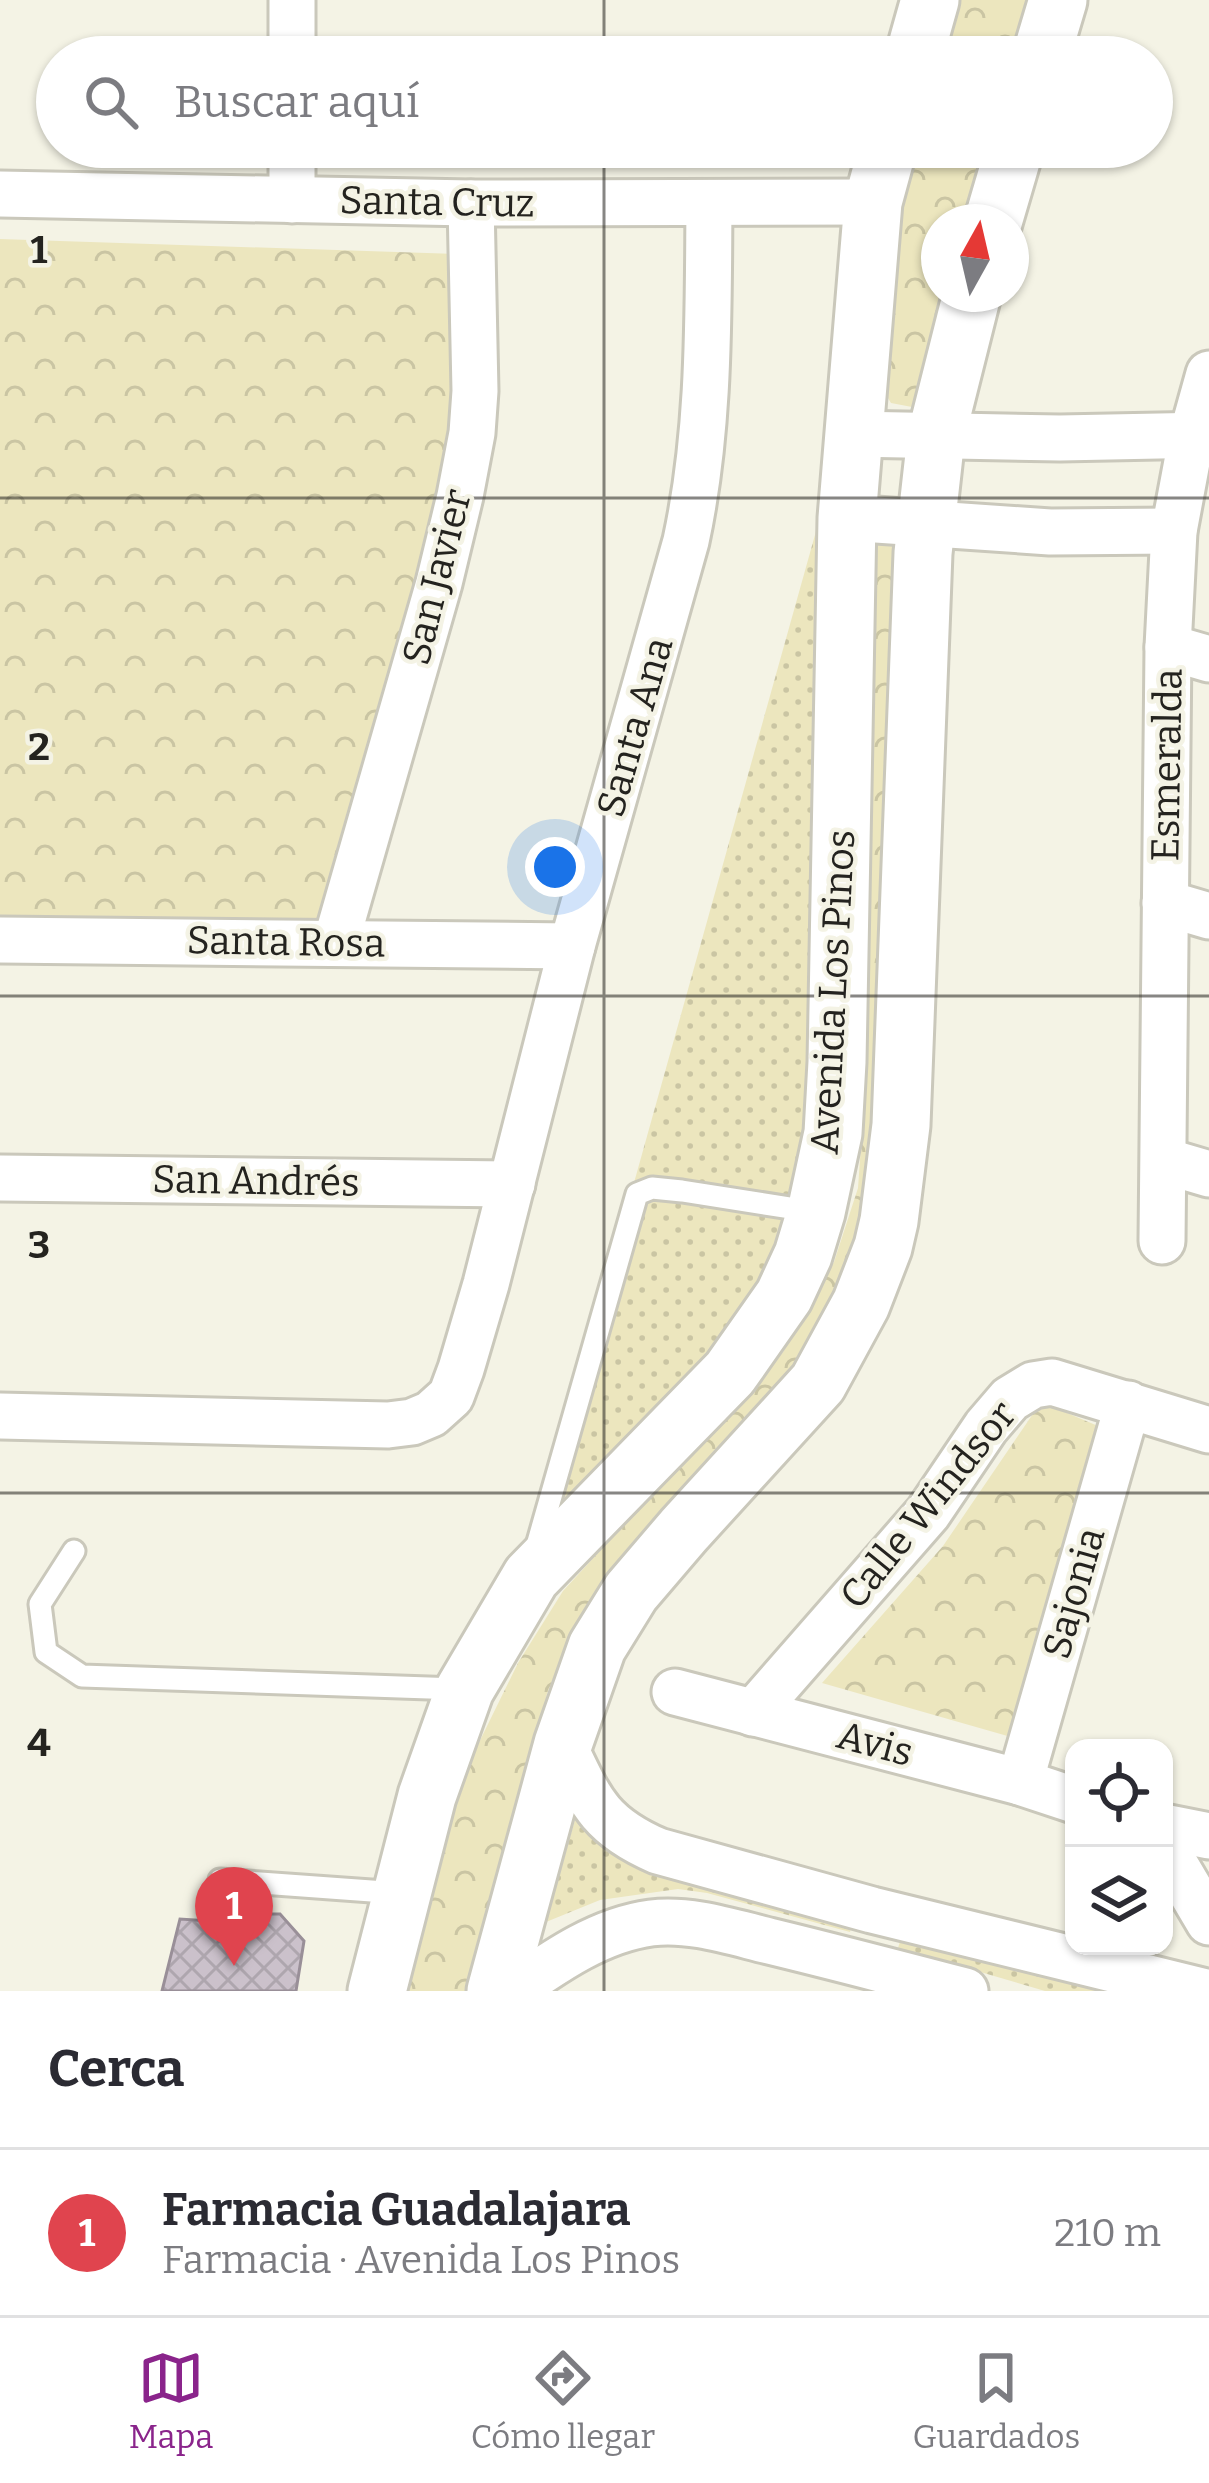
<!DOCTYPE html>
<html lang="es">
<meta charset="utf-8">
<style>
:root{--surface:#fff;--page:#f2f2f3;--text:#2b2b33;--muted:#7c7c81;--line:#e1e1e2;--accent:#8a248b}
body{margin:0;font-family:Bitter,serif;background:var(--page);color:var(--text)}
.controls{position:absolute;right:36px;bottom:36px;display:grid;overflow:hidden;border-radius:24px;box-shadow:0 3px 9px #0004}
.controls button{width:108px;height:108px;display:grid;place-items:center;padding:0;border:0;border-bottom:3px solid var(--line);background:var(--surface);color:var(--text);font:60px sans-serif}
.compass{position:absolute;left:921px;top:204px;width:108px;height:108px;border-radius:50%;background:var(--surface);box-shadow:0 3px 9px #0004;rotate:8deg}
.you{position:absolute;left:555px;top:867px;width:42px;height:42px;margin:-30px;border:9px solid #fff;border-radius:50%;background:#1a73e8;box-shadow:0 0 0 18px #1a73e833}
.badge{display:grid;place-items:center;width:78px;height:78px;border-radius:50%;background:var(--accent);color:#fff;font-size:39px;font-weight:700}
.pin{position:absolute;translate:-50% -99px;filter:drop-shadow(0 3px 6px #0008)}
.pin::after{content:'';position:absolute;top:63px;width:42px;height:36px;background:inherit;clip-path:polygon(0 0,100% 0,50% 100%)}
.list{margin:0;padding:0;list-style:none}
h2{display:flex;justify-content:space-between;align-items:center;height:156px;margin:0;padding:0 48px;font-size:51px}
h2 small{font-size:39px;font-weight:400;color:var(--muted)}
.list li{display:grid;grid-template-columns:78px 1fr auto;gap:36px;align-items:center;box-sizing:border-box;height:168px;padding:0 48px;border-top:3px solid var(--line)}
.list b{display:block;font-size:45px;white-space:nowrap}
.list p{margin:0;font-size:39px;white-space:nowrap;color:var(--muted)}
.list em{font-size:39px;font-style:normal;color:var(--muted)}
.icon{flex:none;width:66px;height:66px;fill:none;stroke:currentColor;stroke-width:2;stroke-linecap:round;stroke-linejoin:round}
.map{position:relative;flex:none;width:1209px;height:1991px;overflow:hidden}
.search{position:absolute;background:var(--surface);box-shadow:0 3px 9px #0004;left:36px;right:36px;top:36px;height:132px;display:flex;align-items:center;gap:30px;box-sizing:border-box;padding:0 42px;border-radius:66px;color:var(--muted);font-size:45px}
.sheet{height:324px;background:var(--surface)}
nav{display:flex;justify-content:space-around;align-items:center;box-sizing:border-box;height:168px;border-top:3px solid var(--line);background:var(--surface);font-size:33px;color:var(--muted)}
nav a{display:grid;justify-items:center;gap:6px}
nav .on{color:var(--accent)}
.map>svg:first-child{display:block}
.grass{fill:url(#grass-dots)}
.park{fill:url(#park-crowns)}
.building{fill:url(#building-cross-hatch);stroke:#998f98;stroke-width:3}
.lines{fill:none;stroke-linecap:round;stroke-linejoin:round}
.service-casing{stroke:#cac8bb;stroke-width:27}
.minor-casing{stroke:#cac8bb;stroke-width:51}
.tertiary-casing{stroke:#cac8bb;stroke-width:63}
.service{stroke:#fff;stroke-width:21}
.minor{stroke:#fff;stroke-width:45}
.tertiary{stroke:#fff;stroke-width:57}
.grid{fill:none;stroke:#24231f;stroke-width:3;stroke-opacity:0.55}
.labels{text-anchor:middle;dominant-baseline:central;stroke-width:9;stroke-linejoin:round;paint-order:stroke}
.street-label{font-size:39px;fill:#24231f;stroke:#f4f3e5}
.grid-label{font-size:39px;text-anchor:middle;font-weight:bold;fill:#24231f;stroke:#f4f3e5;stroke-width:9;stroke-linejoin:round;paint-order:stroke}
</style>
<div class="map">
<svg width="1209" height="1991" viewBox="0 0 1209 1991">
<defs>
<pattern id="grass-dots" width="8" height="8" patternUnits="userSpaceOnUse" patternTransform="scale(3)"><rect width="8" height="8" fill="#ece6be"/><path d="M2 2h.1M6 6h.1" fill="none" stroke="#cac5a3" stroke-width="1.8" stroke-linecap="round"/></pattern>
<pattern id="park-crowns" width="20" height="18" patternUnits="userSpaceOnUse" patternTransform="scale(3)"><rect width="20" height="18" fill="#ece6be"/><path d="M2 6a3 3 0 1 1 6 0M12 15a3 3 0 1 1 6 0" fill="none" stroke="#cac5a3"/></pattern>
<pattern id="building-cross-hatch" width="8" height="8" patternUnits="userSpaceOnUse" patternTransform="scale(3)"><rect width="8" height="8" fill="#cbc1cb"/><path d="M0 0l8 8M0 8l8-8" fill="none" stroke="#aea6ae"/></pattern>
</defs>
<rect width="100%" height="100%" fill="#f4f3e5"/>
<g class="grass">
<path d="M 820,517 L 809,1159 L 762,1285 L 690,1378 L 537,1530 Z"/>
<path d="M 582,1795 L 855,1912 L 850,1932 L 707,1893 L 678,1889 L 600,1900 L 546,1922 Z"/>
<path d="M 904,1929 L 1126,1991 L 1045,1991 L 898,1948 Z"/>
</g>
<g class="park">
<path d="M 960,0 L 1028,0 L 1012,57 L 941,57 Z"/>
<path d="M 912,147 L 986,147 L 966,222 L 939,222 L 939,294 L 948,294 L 918,402 L 912,407 L 891,403 L 885,393 L 903,193 Z"/>
<path d="M 0,239 L 457,254 L 454,473 L 319,924 L 0,920 Z"/>
<path d="M 873,538 L 900,540 L 880,1203 L 804,1363 L 624,1559 L 571,1634 L 547,1694 L 476,1991 L 399,1991 L 465,1771 L 518,1663 L 563,1591 L 783,1352 L 834,1262 L 858,1188 L 867,1059 Z"/>
<path d="M 1041,1402 L 1098,1426 L 1011,1737 L 822,1683 L 943,1546 Z"/>
</g>
<path class="building" d="M 211,1914 L 280,1914 L 304,1941 L 296,1991 L 162,1991 L 180,1919 L 210,1921 Z"/>
<g class="lines">
<g class="service-casing">
<g id="service">
<path d="M 536,1549 L 637,1194 L 652,1188 L 682,1191 L 816,1212"/>
<path d="M 74,1551 L 40,1604 L 46,1652 L 82,1676 L 458,1689"/>
<path d="M 220,1880 L 399,1893"/>
</g>
</g>
<g class="minor-casing">
<g id="minor">
<path d="M 292,57 L 292,0"/>
<path d="M 0,194 L 471,203 L 873,202"/>
<path d="M 292,200 L 292,147"/>
<path d="M 853,434 L 1060,438 L 1209,435"/>
<path d="M 847,518 L 1050,532 L 1174,531"/>
<path d="M 1168,647 L 1209,659"/>
<path d="M 1165,903 L 1209,916"/>
<path d="M 0,940 L 572,946"/>
<path d="M 336,942 L 439,583 L 460,496 L 472,433 L 475,391 L 471,203"/>
<path d="M 1165,1161 L 1209,1174"/>
<path d="M 0,1178 L 512,1184"/>
<path d="M 1162,1241 L 1168,647 L 1174,531 L 1192,435 L 1209,374"/>
<path d="M 0,1416 L 388,1425 L 412,1422 L 431,1414 L 451,1396 L 461,1369 L 486,1284 L 572,946 L 686,541 C 710,430 708,317 709,204"/>
<path d="M 675,1692 L 1020,1782 L 1074,1800"/>
<path d="M 753,1713 L 928,1513 L 986,1427 L 1010,1399 L 1033,1385 L 1052,1382 L 1209,1430"/>
<path d="M 563,1744 C 590,1800 598,1825 658,1851 L 872,1910 L 1202,1991"/>
<path d="M 1020,1782 L 1128,1404"/>
<path d="M 1164,1827 L 1209,1836"/>
<path d="M 1164,1846 L 1209,1922"/>
<path d="M 512,1991 C 554,1962 599,1930 651,1923 C 690,1918 732,1932 769,1941 C 835,1957 900,1974 965,1991"/>
</g>
</g>
<g class="tertiary-casing">
<g id="tertiary">
<path d="M 914,57 L 930,0"/>
<path d="M 1041,57 L 1058,0"/>
<path d="M 993,222 L 1015,147"/>
<path d="M 377,1991 L 427,1796 L 465,1689 L 531,1577 L 730,1373 L 784,1296 L 803,1255 L 816,1212 L 833,1133 L 837,1062 L 847,518 L 873,202 L 888,147"/>
<path d="M 496,1991 L 563,1744 L 597,1647 L 631,1592 L 684,1530 L 818,1383 L 861,1304 L 883,1247 L 889,1221 L 901,1125 L 923,553 L 936,437 L 972,294"/>
</g>
</g>
<use href="#service" class="service"/>
<use href="#minor" class="minor"/>
<use href="#tertiary" class="tertiary"/>
</g>
<path class="grid" d="M 604,0 L 604,57M 604,147 L 604,1991M 0,498 L 1209,498M 0,996 L 1209,996M 0,1493 L 1209,1493"/>
<g class="labels">
<g class="street-label">
<text transform="translate(437 202) rotate(1)">Santa Cruz</text>
<text transform="translate(437 577) rotate(-76)">San Javier</text>
<text transform="translate(635 727) rotate(-74)">Santa Ana</text>
<text transform="translate(1167 765) rotate(-89)">Esmeralda</text>
<text transform="translate(286 942) rotate(1)">Santa Rosa</text>
<text transform="translate(833 992) rotate(-87)">Avenida Los Pinos</text>
<text transform="translate(256 1181) rotate(1)">San Andrés</text>
<text transform="translate(928 1505) rotate(-51)">Calle Windsor</text>
<text transform="translate(1074 1593) rotate(-74)">Sajonia</text>
<text transform="translate(875 1744) rotate(15)">Avis</text>
</g>
</g>
<g class="grid-label">
<text x="39" y="263">1</text>
<text x="39" y="760">2</text>
<text x="39" y="1258">3</text>
<text x="39" y="1756">4</text>
</g>
</svg>
<div class="controls">
<button><svg class="icon" aria-label="locate" viewBox="0 0 24 24"><circle cx="12" cy="12" r="6"/><path d="M12 2v4M12 18v4M2 12h4M18 12h4"/></svg></button>
<button><svg class="icon" aria-label="layers" viewBox="0 0 24 24"><path d="M12 4l9 5-9 5-9-5zM3 14l9 5 9-5"/></svg></button>
</div>
<svg class="compass" viewBox="-18 -18 36 36"><path d="M0-13l5 13h-10z" fill="#e53935"/><path d="M0 13l5-13h-10z" fill="#7c7c81"/></svg>
<div class="you"></div>
<div class="pin badge" style="left:234px;top:1966px;background:#e0444e">1</div>
<div class="search"><svg class="icon" aria-label="search" viewBox="0 0 24 24"><circle cx="10" cy="10" r="6"/><path d="M15 15l6 6"/></svg>Buscar aquí</div>
</div>
<section class="sheet">
<h2>Cerca<small></small></h2>
<ul class="list">
<li><span class="badge" style="background:#e0444e">1</span><div><b>Farmacia Guadalajara</b><p>Farmacia · Avenida Los Pinos</p></div><em>210 m</em></li>
</ul>
</section>
<nav>
<a class="on"><svg class="icon" aria-label="map" viewBox="0 0 24 24"><path d="M3 6l6-2 6 2 6-2v14l-6 2-6-2-6 2zM9 4v14M15 6v14"/></svg>Mapa</a>
<a><svg class="icon" aria-label="directions" viewBox="0 0 24 24"><path d="M12 3l9 9-9 9-9-9zM9 14v-3h6M13 9l2 2-2 2"/></svg>Cómo llegar</a>
<a><svg class="icon" aria-label="saved" viewBox="0 0 24 24"><path d="M7 4h10v16l-5-4-5 4z"/></svg>Guardados</a>
</nav>
